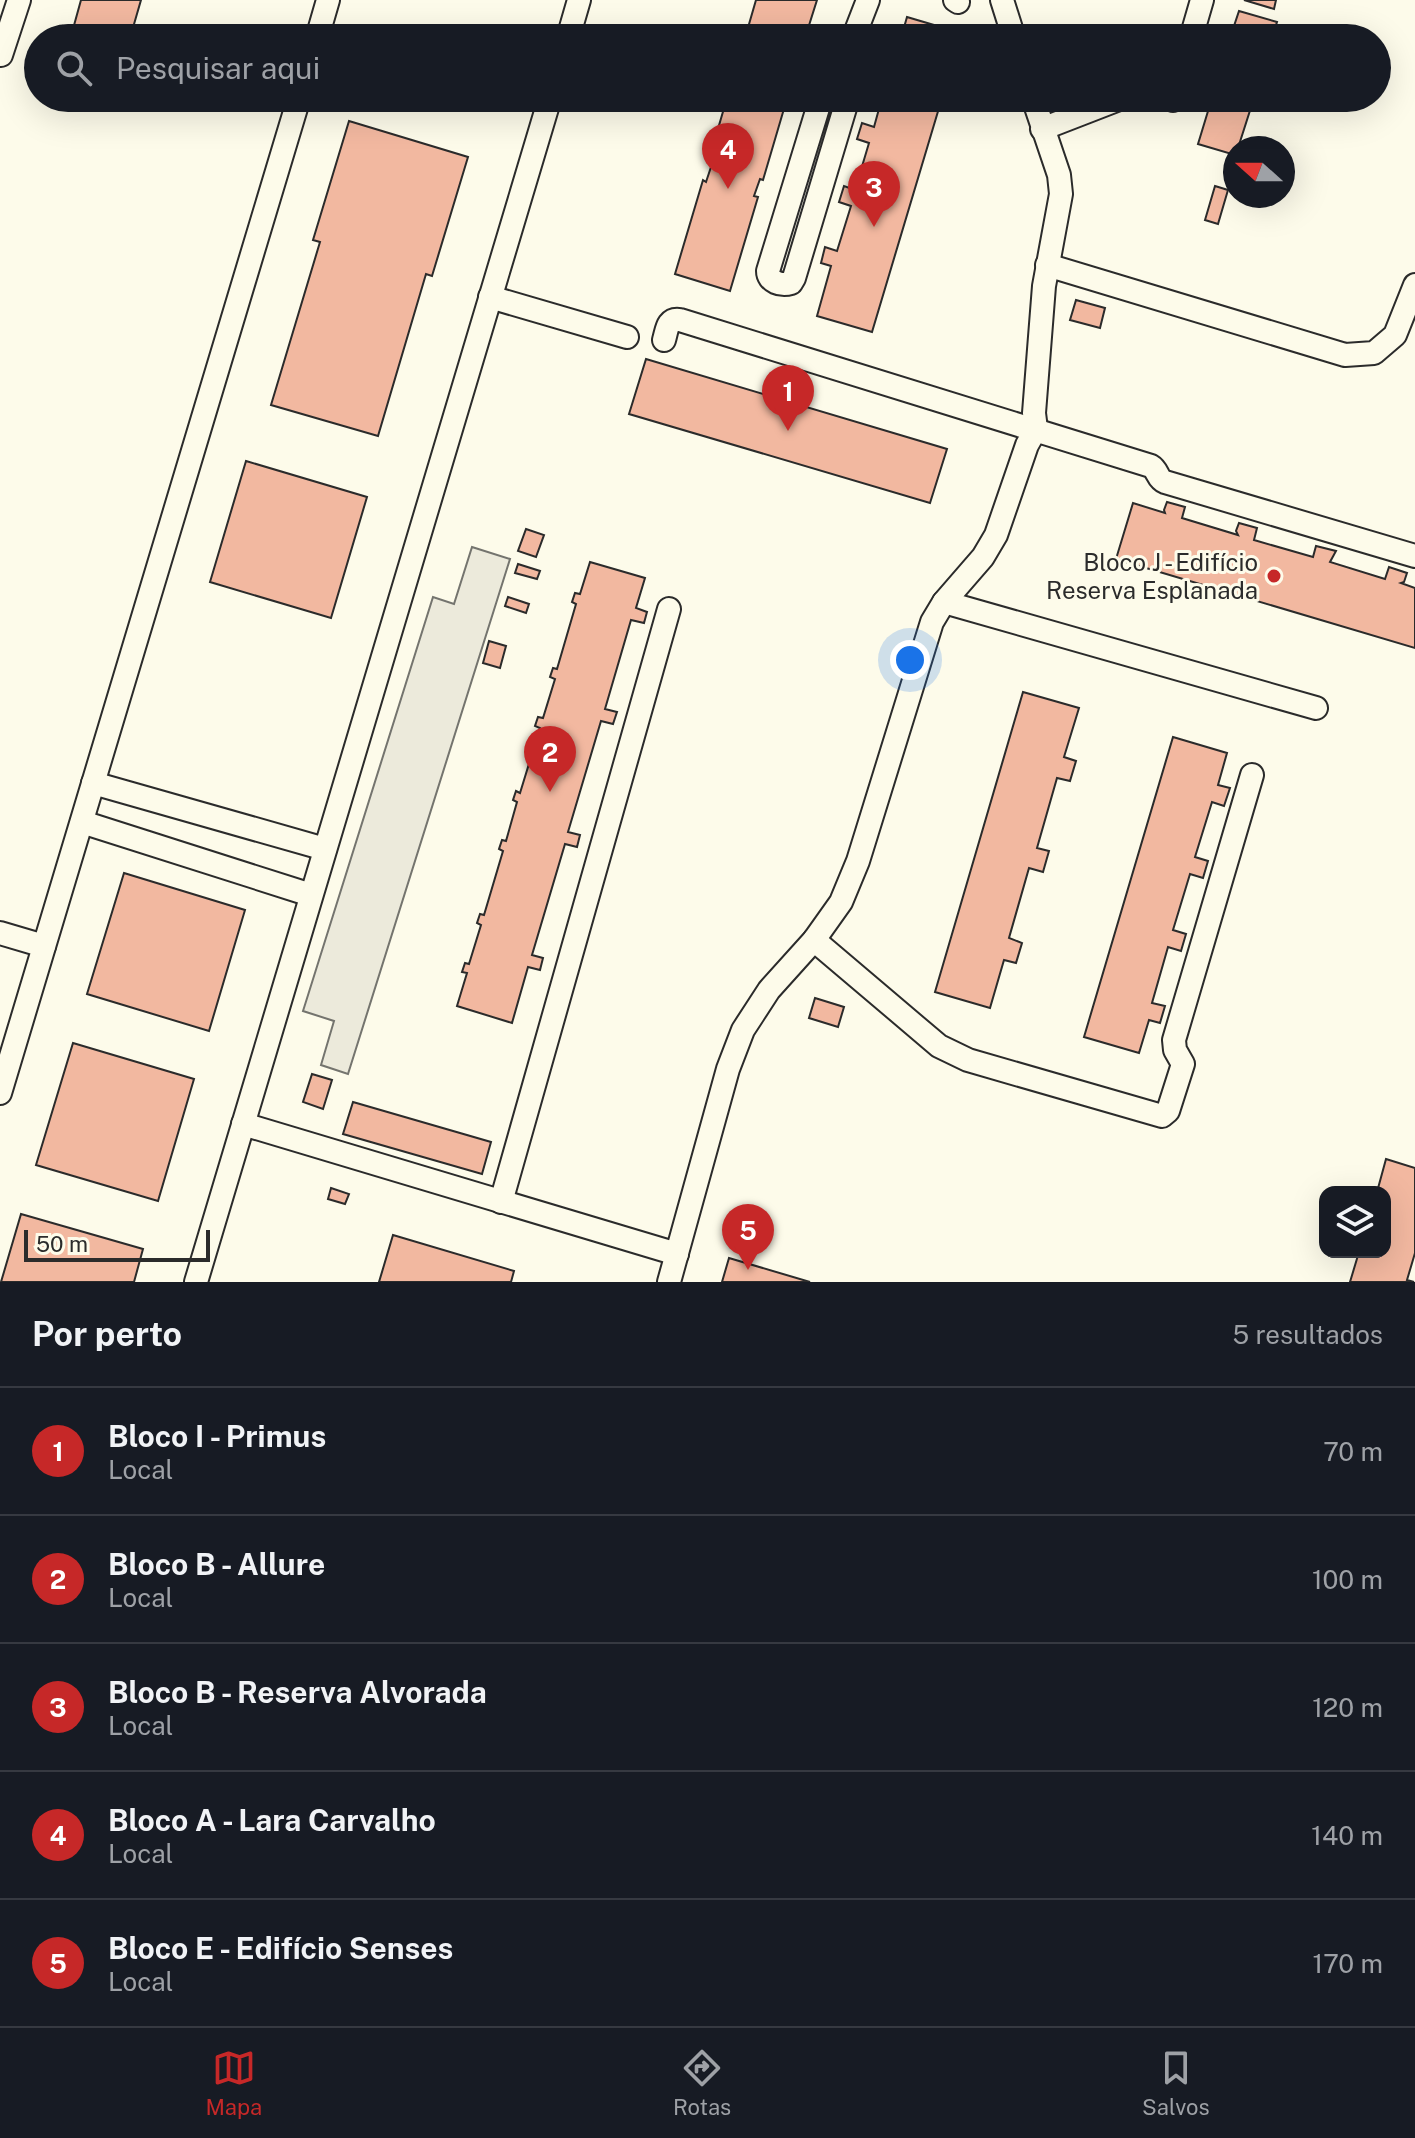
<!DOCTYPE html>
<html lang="pt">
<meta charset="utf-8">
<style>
:root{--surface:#171b24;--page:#242831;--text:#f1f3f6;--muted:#9ea1a6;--line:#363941;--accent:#c62828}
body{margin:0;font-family:"Public Sans",sans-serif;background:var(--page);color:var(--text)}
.controls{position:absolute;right:24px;bottom:24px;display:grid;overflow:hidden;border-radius:16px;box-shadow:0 8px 32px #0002}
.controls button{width:72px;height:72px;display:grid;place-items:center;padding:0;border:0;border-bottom:2px solid var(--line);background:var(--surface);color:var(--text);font:40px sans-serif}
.compass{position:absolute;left:1223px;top:136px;width:72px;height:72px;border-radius:50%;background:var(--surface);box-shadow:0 8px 32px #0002;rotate:291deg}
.scale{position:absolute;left:24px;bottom:20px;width:186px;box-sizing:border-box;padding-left:8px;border:4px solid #2b2b2b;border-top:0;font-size:22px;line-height:28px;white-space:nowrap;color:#2b2b2b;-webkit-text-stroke:6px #fdfbea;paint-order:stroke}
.you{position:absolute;left:910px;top:660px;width:28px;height:28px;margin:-20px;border:6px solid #fff;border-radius:50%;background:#1a73e8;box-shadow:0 0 0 12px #1a73e833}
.badge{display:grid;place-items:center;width:52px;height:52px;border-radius:50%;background:var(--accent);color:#fff;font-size:26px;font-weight:700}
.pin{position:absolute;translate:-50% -66px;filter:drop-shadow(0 2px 4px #0008)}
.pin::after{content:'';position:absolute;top:42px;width:28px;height:24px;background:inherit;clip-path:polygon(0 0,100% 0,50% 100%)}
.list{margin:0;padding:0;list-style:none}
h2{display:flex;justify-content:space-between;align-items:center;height:104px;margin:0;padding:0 32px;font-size:34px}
h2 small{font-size:26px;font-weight:400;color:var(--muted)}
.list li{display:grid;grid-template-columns:52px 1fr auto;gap:24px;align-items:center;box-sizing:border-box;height:128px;padding:0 32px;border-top:2px solid var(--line)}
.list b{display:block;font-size:30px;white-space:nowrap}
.list p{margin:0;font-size:26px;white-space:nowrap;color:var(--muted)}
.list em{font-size:26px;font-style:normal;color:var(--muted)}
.icon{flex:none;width:44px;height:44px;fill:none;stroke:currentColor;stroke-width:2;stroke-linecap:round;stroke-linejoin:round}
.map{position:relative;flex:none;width:1415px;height:1282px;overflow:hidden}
.search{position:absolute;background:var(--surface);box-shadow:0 8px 32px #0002;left:24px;right:24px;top:24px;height:88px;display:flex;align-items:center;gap:20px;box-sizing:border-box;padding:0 28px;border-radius:44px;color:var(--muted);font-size:30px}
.sheet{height:744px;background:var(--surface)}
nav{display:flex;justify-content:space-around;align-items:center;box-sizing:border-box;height:112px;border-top:2px solid var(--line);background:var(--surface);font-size:22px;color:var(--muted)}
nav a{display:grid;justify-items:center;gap:4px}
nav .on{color:var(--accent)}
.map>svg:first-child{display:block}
.parking{fill:#eceadb;stroke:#74746e;stroke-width:2}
.building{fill:#f2b8a0;stroke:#2b2b2b;stroke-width:2}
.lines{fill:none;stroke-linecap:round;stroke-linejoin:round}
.street-casing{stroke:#2b2b2b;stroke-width:26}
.street{stroke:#fdfbea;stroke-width:22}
.poi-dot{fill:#c62828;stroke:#fdfbea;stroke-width:3}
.labels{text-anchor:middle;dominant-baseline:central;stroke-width:6;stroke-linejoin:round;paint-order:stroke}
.poi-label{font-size:24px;fill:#2b2b2b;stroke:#fdfbea;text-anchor:end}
</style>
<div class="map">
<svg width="1415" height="1282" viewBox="0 0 1415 1282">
<rect width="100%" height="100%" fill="#fdfbea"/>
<path class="parking" d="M 472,547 L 510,559 L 348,1074 L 321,1065 L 334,1021 L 303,1011 L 433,597 L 454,604 Z"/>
<g class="building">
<path d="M 81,0 L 141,0 L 130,38 L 59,38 L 63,26 L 73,29 Z"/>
<path d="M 756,0 L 817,0 L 805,38 L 745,38 Z"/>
<path d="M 1244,0 L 1276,0 L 1274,9 Z"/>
<path d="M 1239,11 L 1277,22 L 1272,38 L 1230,38 Z"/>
<path d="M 907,17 L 961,33 L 959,38 L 901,38 Z"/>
<path d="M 727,98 L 783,98 L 783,100 L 786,102 L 763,180 L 760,179 L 754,196 L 758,197 L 730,291 L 675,274 L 703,180 L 706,182 L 712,164 L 708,163 Z"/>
<path d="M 882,98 L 942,98 L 872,332 L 817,316 L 831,266 L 821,263 L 825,247 L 837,251 L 851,206 L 839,202 L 844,186 L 855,190 L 869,143 L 857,139 L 862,123 L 874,127 Z"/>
<path d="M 1212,98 L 1254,98 L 1238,148 L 1235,148 L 1235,155 L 1198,144 Z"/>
<path d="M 349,121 L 468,157 L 432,276 L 426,274 L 378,436 L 271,405 L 320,242 L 313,240 Z"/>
<path d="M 1215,186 L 1228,190 L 1218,224 L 1205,220 Z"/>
<path d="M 1076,300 L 1105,308 L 1100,328 L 1070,320 Z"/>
<path d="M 646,359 L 947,449 L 930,503 L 629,414 Z"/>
<path d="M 246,461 L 367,497 L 331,618 L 210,582 Z"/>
<path d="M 1167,502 L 1185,507 L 1182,518 L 1238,535 L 1236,531 L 1239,523 L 1257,528 L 1254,540 L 1313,557 L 1316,546 L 1336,551 L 1330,562 L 1385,579 L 1389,567 L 1407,573 L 1404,582 L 1401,583 L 1415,588 L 1415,648 L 1116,559 L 1133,503 L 1165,513 L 1164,510 Z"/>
<path d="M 526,529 L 544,535 L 536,557 L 518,551 Z"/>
<path d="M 590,562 L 645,578 L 636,608 L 647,612 L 644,623 L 631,620 L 605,709 L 617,712 L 613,724 L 601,721 L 568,832 L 580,835 L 577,847 L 565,844 L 532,955 L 543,958 L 540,970 L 528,967 L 512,1023 L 457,1006 L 467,973 L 462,972 L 465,963 L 469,964 L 481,925 L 477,923 L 480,914 L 484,915 L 503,851 L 499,849 L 502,840 L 506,841 L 517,802 L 513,800 L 516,791 L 520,793 L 540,728 L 535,726 L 538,717 L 543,718 L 555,679 L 550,677 L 553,668 L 557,669 L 576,604 L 572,602 L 575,593 L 580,594 Z"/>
<path d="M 518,564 L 540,571 L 537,579 L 515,573 Z"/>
<path d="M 508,597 L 529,604 L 526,613 L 505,606 Z"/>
<path d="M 489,641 L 506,646 L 500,668 L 483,663 Z"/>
<path d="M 1023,692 L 1079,708 L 1064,757 L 1076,761 L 1070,781 L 1057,778 L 1037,848 L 1049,851 L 1043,872 L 1029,868 L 1009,938 L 1022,943 L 1016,963 L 1004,960 L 990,1008 L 935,992 Z"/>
<path d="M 1173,737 L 1227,753 L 1218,785 L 1230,788 L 1224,806 L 1212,802 L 1195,857 L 1208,861 L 1203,878 L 1190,874 L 1173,930 L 1186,934 L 1181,951 L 1168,947 L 1152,1003 L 1165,1006 L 1160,1023 L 1149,1020 L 1139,1053 L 1084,1037 Z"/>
<path d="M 124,873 L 245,910 L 209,1031 L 87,994 Z"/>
<path d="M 815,998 L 844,1007 L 838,1027 L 809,1018 Z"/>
<path d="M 73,1043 L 194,1079 L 158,1201 L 36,1165 Z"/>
<path d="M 312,1074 L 332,1080 L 323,1109 L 303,1102 Z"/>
<path d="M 353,1102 L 491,1142 L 482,1174 L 343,1134 Z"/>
<path d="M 1386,1159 L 1415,1168 L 1415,1253 L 1407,1280 L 1414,1282 L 1350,1282 L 1359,1252 L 1385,1252 L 1385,1192 L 1377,1192 Z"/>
<path d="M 331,1188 L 349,1194 L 345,1204 L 328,1199 Z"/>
<path d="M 21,1214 L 143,1249 L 134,1282 L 1,1282 Z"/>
<path d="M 393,1235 L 514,1271 L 511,1282 L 379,1282 Z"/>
<path d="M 729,1258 L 810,1282 L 722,1282 Z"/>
</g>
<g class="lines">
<g class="street-casing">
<g id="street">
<path d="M 955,0 L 958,2"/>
<path d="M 1002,0 L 1014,38"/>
<path d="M 856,31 L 868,0"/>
<path d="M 317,38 L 328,0"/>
<path d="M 568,38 L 579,0"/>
<path d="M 1191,38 L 1202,0"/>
<path d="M 1,55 L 19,0"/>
<path d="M 821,98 L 768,271 C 768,282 781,286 791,283 L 794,278 L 848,98"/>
<path d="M 1173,100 L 1173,98"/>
<path d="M 1042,129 L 1122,98"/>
<path d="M 1047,265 L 1345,355 L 1374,353 L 1395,335 L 1415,285"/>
<path d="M 490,297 L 627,337"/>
<path d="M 664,340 C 667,330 667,318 680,320 L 1151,466 C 1158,470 1157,479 1165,482 L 1415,556"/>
<path d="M 944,602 L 1316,708"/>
<path d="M 93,783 L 325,849"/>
<path d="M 82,822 L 311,895"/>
<path d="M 0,933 L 44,946"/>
<path d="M 814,940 L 939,1046 L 968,1060 L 1162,1116 L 1168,1111 L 1183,1064 L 1175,1050 L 1174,1040 L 1252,775"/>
<path d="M 0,1093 L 299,98"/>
<path d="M 243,1124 L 677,1254"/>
<path d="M 501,1202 L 669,609"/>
<path d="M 196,1282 L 550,98"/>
<path d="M 669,1282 L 728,1069 L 743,1030 L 769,990 L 814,940 L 841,902 L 858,861 L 932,622 L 944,602 L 983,557 L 996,535 L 1027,445 L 1036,429 L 1034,413 L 1044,286 L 1061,194 L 1059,175 L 1033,98"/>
</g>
</g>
<use href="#street" class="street"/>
</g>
<circle class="poi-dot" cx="1274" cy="576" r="8"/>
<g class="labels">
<g class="poi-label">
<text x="1258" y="562">Bloco J - Edifício<tspan x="1258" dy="28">Reserva Esplanada</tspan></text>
</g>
</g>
</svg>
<div class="controls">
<button><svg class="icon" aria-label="layers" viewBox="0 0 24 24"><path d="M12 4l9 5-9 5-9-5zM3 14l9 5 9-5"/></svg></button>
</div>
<svg class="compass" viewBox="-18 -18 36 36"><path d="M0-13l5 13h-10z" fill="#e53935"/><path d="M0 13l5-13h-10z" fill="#9ea1a6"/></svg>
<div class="scale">50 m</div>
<div class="you"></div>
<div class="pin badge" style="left:788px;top:431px">1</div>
<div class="pin badge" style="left:550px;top:792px">2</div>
<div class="pin badge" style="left:874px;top:227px">3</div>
<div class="pin badge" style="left:728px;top:189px">4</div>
<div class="pin badge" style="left:748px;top:1270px">5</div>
<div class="search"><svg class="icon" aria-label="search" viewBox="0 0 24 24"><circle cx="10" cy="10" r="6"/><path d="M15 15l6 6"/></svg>Pesquisar aqui</div>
</div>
<section class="sheet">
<h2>Por perto<small>5 resultados</small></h2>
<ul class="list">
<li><span class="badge">1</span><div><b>Bloco I - Primus</b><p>Local</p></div><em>70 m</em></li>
<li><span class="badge">2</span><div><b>Bloco B - Allure</b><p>Local</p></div><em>100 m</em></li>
<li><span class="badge">3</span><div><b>Bloco B - Reserva Alvorada</b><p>Local</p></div><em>120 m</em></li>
<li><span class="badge">4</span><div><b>Bloco A - Lara Carvalho</b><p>Local</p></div><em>140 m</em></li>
<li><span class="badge">5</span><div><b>Bloco E - Edifício Senses</b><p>Local</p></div><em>170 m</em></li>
</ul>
</section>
<nav>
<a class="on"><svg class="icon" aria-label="map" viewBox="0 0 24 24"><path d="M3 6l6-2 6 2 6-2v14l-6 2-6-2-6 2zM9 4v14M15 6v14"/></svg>Mapa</a>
<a><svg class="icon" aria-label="directions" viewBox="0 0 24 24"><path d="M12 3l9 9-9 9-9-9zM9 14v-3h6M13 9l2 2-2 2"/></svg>Rotas</a>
<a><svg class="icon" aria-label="saved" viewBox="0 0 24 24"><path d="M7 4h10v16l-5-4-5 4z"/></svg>Salvos</a>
</nav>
